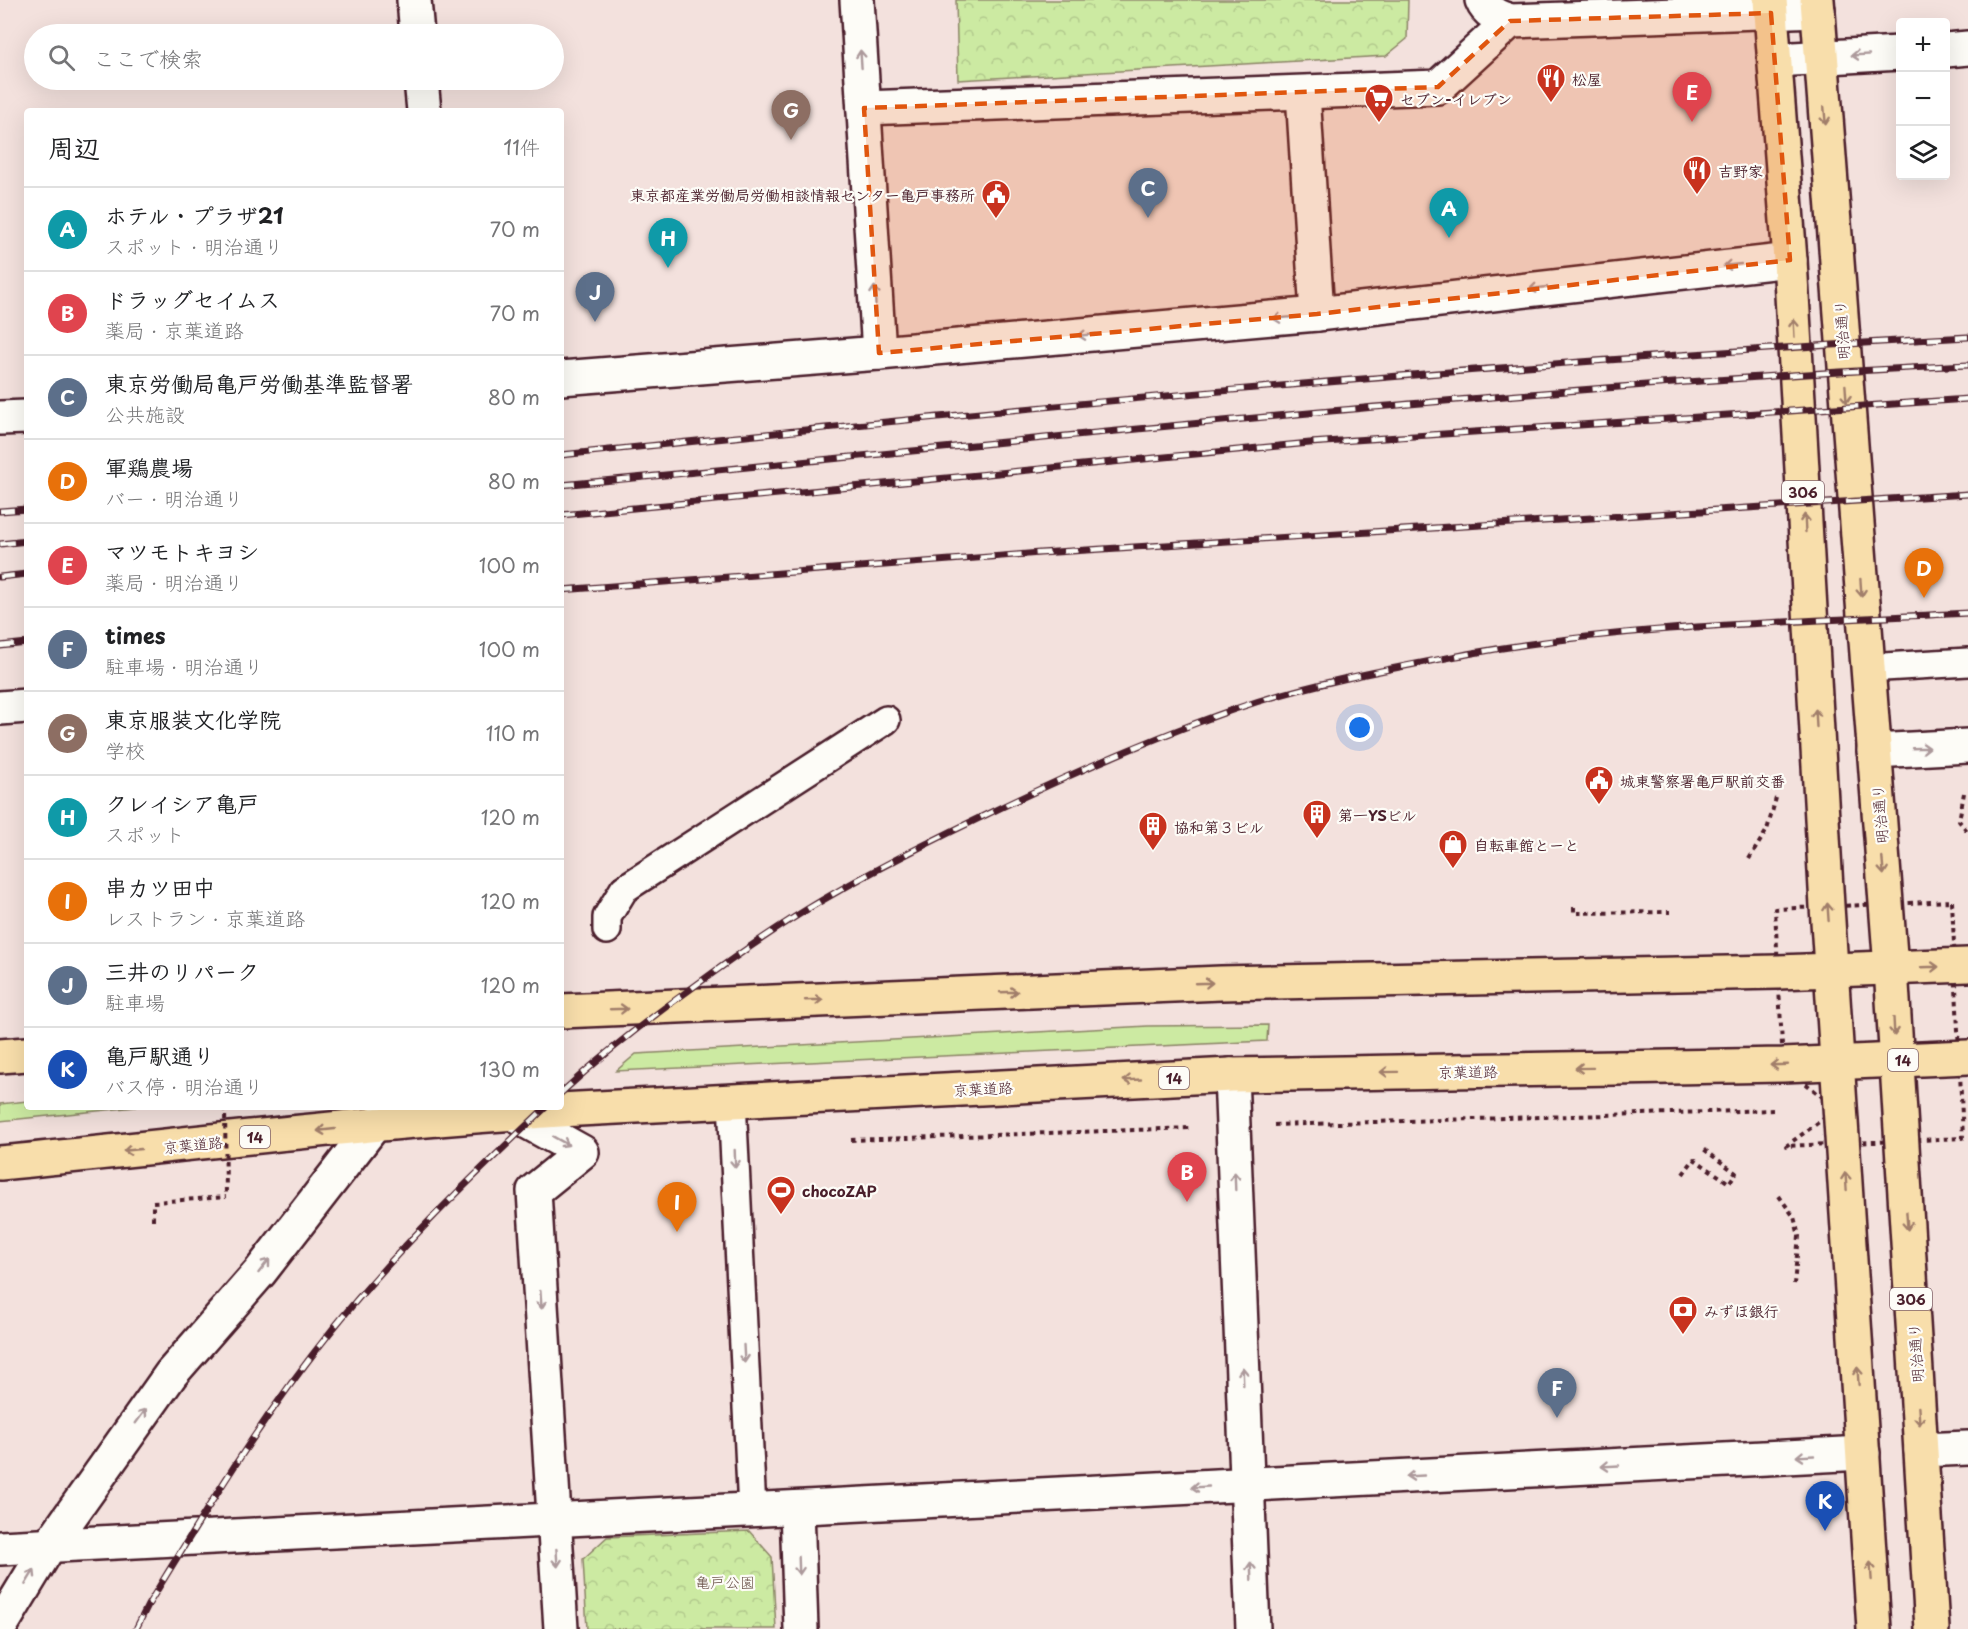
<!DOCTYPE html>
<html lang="ja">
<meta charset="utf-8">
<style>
:root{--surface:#fff;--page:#f2f2f2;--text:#202124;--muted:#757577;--line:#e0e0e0;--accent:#111827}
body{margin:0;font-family:"Playpen Sans","Klee One",sans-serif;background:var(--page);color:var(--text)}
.controls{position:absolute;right:18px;top:18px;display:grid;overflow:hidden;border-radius:6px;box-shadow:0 6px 24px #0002}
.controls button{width:54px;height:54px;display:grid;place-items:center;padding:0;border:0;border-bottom:2px solid var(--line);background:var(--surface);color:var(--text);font:30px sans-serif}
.you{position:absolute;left:1360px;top:728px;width:21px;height:21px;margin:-15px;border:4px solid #fff;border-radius:50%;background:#1a73e8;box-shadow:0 0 0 9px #1a73e833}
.badge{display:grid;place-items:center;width:39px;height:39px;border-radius:50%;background:var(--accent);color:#fff;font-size:20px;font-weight:700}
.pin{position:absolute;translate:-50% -50px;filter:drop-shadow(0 2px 3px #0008)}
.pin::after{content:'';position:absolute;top:32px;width:21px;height:18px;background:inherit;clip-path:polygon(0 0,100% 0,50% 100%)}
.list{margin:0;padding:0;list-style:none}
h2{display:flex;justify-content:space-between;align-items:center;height:78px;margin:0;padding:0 24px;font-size:26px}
h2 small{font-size:20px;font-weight:400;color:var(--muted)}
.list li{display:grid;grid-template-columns:39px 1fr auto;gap:18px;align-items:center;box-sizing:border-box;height:84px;padding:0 24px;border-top:2px solid var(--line)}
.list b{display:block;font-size:22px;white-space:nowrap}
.list p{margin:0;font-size:20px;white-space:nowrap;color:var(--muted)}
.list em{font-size:20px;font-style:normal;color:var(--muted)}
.icon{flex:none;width:33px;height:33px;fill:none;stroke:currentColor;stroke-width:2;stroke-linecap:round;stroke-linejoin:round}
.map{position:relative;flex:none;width:1968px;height:1629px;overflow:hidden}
.search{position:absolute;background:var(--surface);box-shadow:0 6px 24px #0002;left:24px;top:24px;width:540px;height:66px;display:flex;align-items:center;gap:15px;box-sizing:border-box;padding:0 21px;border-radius:33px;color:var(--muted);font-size:22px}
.panel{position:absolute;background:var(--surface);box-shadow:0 6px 24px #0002;left:24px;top:108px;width:540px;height:1002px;border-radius:6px}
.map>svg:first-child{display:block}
.green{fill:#cceaa2;stroke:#8b8466;stroke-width:1.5}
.park{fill:url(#park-crowns);stroke:#8b8466;stroke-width:1.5}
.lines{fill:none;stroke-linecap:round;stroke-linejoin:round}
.lane-casing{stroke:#4a1f2b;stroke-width:32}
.street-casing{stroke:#4a1f2b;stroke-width:38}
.secondary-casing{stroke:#4a1f2b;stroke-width:38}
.primary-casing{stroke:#4a1f2b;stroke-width:38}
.highway-casing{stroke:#4a1f2b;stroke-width:38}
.path{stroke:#4a1f2b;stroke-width:4;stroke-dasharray:4.5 4.5;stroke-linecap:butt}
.lane{stroke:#fdfcf7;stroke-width:27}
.street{stroke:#fdfcf7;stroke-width:33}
.secondary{stroke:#fdfcf7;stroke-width:33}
.primary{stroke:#f8deab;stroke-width:33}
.highway{stroke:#f8deab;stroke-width:33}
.rail-casing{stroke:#4a1f2b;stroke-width:7}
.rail{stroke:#fdfcf7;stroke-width:4.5;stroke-dasharray:14;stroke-linecap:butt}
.path-bridge{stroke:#4a1f2b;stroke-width:4;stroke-dasharray:4.5 4.5;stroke-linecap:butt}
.oneway{stroke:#ac999b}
.oneway2{stroke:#a17e6b}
.marked{fill:#e0560e;fill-opacity:0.2;stroke:#e0560e;stroke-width:4.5;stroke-dasharray:12 8;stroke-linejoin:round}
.labels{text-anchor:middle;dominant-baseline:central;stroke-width:4.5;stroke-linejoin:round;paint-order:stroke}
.shield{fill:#fdfcf7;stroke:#806168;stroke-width:1.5}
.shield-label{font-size:14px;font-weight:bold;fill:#4a1f2b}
.poi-label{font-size:15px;font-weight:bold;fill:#4a1f2b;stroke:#fdfcf7;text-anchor:start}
.street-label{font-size:15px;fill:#4a1f2b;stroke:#fdfcf7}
.park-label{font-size:15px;fill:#6a5249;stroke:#fdfcf7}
</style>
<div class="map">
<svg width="1968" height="1629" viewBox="0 0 1968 1629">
<defs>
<pattern id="park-crowns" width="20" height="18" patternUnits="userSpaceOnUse" patternTransform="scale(1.5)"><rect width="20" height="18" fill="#cceaa2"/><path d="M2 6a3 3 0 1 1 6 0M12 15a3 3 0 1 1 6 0" fill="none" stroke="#b1c88c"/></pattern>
</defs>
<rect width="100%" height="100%" fill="#f3e1dd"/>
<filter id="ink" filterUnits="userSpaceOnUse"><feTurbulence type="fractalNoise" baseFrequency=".0167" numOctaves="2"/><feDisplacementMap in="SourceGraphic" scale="12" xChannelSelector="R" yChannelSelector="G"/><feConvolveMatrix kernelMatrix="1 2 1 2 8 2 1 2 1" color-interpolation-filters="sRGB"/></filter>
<g filter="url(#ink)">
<g class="green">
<path d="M 1268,1025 L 1267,1041 L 616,1071 L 636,1054 L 1148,1026 Z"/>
<path d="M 27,1101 L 27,1107 L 136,1107 L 0,1121 L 0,1104 Z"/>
</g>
<g class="park">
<path d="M 956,0 L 1408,0 L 1407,39 L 1386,56 L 958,80 Z"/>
<path d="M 749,1531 L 772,1557 L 776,1629 L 587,1629 L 583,1559 L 607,1537 Z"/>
</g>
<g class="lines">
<g class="lane-casing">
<g id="lane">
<path d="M 1867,668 L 1968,662"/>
<path d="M 607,930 L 607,917 L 624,889 L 886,720"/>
<path d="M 732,1101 L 752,1510"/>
</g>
</g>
<g class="street-casing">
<g id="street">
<path d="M 857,0 L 879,353"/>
<path d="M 1482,0 C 1487,13 1498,17 1510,21 L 1818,10"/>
<path d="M 1946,50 L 1968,48"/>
<path d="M 1775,60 L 1900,53"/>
<path d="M 1303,93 L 1317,314"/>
<path d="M 864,108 L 1438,87 L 1510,21"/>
<path d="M 561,378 L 879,353 L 1317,314 L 1790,260"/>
<path d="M 0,418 L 27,417"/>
<path d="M 0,708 L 27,706"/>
<path d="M 1874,751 L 1968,746"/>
<path d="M 1231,1075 L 1253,1629"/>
<path d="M 510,1107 L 510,1112 L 582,1152 L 534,1191 L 561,1629"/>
<path d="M 1921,1450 L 1968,1448"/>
<path d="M 797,1508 L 801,1629"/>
<path d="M 0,1548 L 1863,1453"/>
<path d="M 0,1627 L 49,1546 L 171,1374 L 260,1272 L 374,1125 L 391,1111"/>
</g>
</g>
<g class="secondary-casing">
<g id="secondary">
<path d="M 414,0 L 417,34"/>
<path d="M 421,80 L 424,111"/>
</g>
</g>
<g class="primary-casing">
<g id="primary">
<path d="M 1770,0 L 1790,260 L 1827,906 L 1874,1629"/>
<path d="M 1817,0 L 1891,968 L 1932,1629"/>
</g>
</g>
<g class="highway-casing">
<g id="highway">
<path d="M 561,1011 L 1221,983 L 1778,972 L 1968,965"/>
<path d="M 0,1056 L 27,1054"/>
<path d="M 0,1163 C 193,1144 385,1120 579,1109 L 1231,1075 L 1783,1065 L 1968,1057"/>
</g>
</g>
<g class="path">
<path d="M 1964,793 L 1959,821 L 1968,832"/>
<path d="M 1749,859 L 1767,830 L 1776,798"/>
<path d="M 1952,901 L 1963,1138 L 1786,1146 L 1837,1109 L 1783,1065 L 1775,909 Z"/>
<path d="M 1574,907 L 1574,913 L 1670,912"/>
<path d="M 1274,1125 L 1773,1110"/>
<path d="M 851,1140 L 1191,1128"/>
<path d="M 1683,1174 L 1694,1159 L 1729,1183 L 1736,1173 L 1702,1148"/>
<path d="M 1779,1196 L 1794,1217 L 1799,1236 L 1794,1284"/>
<path d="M 153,1220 L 153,1202 L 226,1197"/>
</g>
<use href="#lane" class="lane"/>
<use href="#street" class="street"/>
<use href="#secondary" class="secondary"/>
<use href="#primary" class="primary"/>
<use href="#highway" class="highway"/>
<g class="rail-casing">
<g id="rail">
<path d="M 561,455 C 1029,406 1498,363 1968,337"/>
<path d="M 561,485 C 1030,441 1498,388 1968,365"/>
<path d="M 0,511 L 27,509"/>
<path d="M 561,515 L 1310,443 L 1968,399"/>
<path d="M 0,544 L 27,541"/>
<path d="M 0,577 L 27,574"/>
<path d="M 561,590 L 1040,553 L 1968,494"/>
<path d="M 0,646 L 27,643"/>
<path d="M 561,1093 C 602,1055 647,1020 692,988 C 729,961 767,934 806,910 C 860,877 917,848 975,820 C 1059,779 1146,740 1235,709 C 1310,683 1394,668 1473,653 C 1636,624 1803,622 1968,613"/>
<path d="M 136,1629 L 148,1605 C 206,1510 262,1417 332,1330 C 397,1249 471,1178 546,1107"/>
</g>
</g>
<use href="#rail" class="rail"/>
<path class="path-bridge" d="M 225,1107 L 226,1197"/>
</g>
<defs><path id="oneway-shaft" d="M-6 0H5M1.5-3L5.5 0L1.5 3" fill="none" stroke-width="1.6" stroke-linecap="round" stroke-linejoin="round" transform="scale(1.5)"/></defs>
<g class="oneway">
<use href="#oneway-shaft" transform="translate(1860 55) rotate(177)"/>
<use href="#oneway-shaft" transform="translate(861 59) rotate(-94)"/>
<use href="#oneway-shaft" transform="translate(1732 265) rotate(174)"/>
<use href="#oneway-shaft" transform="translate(1538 288) rotate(173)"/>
<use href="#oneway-shaft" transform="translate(875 295) rotate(-93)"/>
<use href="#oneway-shaft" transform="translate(1282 318) rotate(175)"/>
<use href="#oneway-shaft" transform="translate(1087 335) rotate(175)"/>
<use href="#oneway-shaft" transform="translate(1921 748) rotate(-2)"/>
<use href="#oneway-shaft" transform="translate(561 1141) rotate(29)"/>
<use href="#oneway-shaft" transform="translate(735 1159) rotate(88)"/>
<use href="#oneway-shaft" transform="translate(1235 1181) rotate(-92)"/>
<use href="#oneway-shaft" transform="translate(264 1266) rotate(-52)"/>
<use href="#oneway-shaft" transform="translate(541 1300) rotate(86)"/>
<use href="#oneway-shaft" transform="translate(744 1354) rotate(87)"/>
<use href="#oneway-shaft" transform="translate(1243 1376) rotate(-92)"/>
<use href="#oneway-shaft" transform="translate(141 1416) rotate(-54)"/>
<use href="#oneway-shaft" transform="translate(1805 1456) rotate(177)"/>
<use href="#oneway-shaft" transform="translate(1610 1466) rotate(177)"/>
<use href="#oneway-shaft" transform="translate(1415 1476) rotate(177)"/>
<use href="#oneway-shaft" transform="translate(1200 1487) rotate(177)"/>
<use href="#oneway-shaft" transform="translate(557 1558) rotate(86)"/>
<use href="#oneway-shaft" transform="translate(799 1566) rotate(88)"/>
<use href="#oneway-shaft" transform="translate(1251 1571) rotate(-92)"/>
<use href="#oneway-shaft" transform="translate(30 1577) rotate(-59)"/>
</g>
<g class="oneway2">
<use href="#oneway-shaft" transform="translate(1825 116) rotate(85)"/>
<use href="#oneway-shaft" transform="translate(1794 328) rotate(-93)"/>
<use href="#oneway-shaft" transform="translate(1846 394) rotate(86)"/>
<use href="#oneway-shaft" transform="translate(1805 523) rotate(-93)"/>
<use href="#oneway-shaft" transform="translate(1861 588) rotate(86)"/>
<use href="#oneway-shaft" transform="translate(1816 718) rotate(-93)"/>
<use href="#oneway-shaft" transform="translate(1883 866) rotate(85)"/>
<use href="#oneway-shaft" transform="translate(1828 912) rotate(-94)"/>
<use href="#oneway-shaft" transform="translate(1930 967) rotate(-2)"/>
<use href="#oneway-shaft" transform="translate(1204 983) rotate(-2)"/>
<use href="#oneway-shaft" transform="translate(1009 992) rotate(-2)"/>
<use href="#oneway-shaft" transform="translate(814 1000) rotate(-2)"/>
<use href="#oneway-shaft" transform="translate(619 1009) rotate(-2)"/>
<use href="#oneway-shaft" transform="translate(1894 1027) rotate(87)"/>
<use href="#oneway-shaft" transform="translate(1779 1065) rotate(178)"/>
<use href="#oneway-shaft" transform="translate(1584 1068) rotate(179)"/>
<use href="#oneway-shaft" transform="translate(1389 1072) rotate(179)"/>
<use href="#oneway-shaft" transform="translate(1132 1080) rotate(177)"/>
<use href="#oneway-shaft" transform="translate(326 1130) rotate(174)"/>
<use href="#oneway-shaft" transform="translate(132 1150) rotate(174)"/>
<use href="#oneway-shaft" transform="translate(1846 1181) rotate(-94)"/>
<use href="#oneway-shaft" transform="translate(1907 1221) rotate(86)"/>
<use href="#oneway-shaft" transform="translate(1858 1376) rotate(-94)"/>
<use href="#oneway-shaft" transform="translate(1919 1416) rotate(86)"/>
<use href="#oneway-shaft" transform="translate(1871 1571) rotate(-94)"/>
</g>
</g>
<path class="marked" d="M 1771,13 L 1790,260 L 1317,314 L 879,353 L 864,108 L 1438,87 L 1510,21 Z"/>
<defs>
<g id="restaurant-pin" transform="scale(1.5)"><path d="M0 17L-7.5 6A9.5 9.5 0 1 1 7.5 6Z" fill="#c8321e" stroke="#fdfcf7"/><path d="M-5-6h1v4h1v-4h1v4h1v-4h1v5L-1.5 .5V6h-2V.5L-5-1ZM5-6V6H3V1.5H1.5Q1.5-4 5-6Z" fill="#fff"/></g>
<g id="supermarket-pin" transform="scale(1.5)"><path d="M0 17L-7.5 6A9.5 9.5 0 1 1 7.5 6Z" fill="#c8321e" stroke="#fdfcf7"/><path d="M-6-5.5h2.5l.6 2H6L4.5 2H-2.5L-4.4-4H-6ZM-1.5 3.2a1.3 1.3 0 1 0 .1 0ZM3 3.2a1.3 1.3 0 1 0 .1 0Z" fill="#fff"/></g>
<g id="civic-pin" transform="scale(1.5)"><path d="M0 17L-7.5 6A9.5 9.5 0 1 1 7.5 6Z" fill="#c8321e" stroke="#fdfcf7"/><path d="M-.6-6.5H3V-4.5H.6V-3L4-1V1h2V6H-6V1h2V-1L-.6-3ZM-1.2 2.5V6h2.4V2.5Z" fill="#fff"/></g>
<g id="building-pin" transform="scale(1.5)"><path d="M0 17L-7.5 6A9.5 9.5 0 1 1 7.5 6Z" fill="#c8321e" stroke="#fdfcf7"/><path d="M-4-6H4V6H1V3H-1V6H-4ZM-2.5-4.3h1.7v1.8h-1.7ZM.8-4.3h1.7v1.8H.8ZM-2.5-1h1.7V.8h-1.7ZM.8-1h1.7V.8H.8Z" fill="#fff"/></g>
<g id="shop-pin" transform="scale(1.5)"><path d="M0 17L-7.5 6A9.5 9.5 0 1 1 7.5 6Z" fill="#c8321e" stroke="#fdfcf7"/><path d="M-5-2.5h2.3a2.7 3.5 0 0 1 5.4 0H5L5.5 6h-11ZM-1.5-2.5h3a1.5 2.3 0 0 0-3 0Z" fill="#fff"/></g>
<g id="stadium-pin" transform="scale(1.5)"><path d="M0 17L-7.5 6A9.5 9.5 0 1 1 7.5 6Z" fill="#c8321e" stroke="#fdfcf7"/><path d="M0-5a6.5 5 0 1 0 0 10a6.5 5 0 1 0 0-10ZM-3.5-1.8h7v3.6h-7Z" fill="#fff"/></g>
<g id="bank-pin" transform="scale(1.5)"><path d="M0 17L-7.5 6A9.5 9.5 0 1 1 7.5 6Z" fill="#c8321e" stroke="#fdfcf7"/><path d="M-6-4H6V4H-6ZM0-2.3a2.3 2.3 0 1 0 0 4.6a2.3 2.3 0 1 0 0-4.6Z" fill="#fff"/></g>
</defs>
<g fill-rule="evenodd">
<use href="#restaurant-pin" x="1551" y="78"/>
<use href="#supermarket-pin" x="1379" y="98"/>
<use href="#restaurant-pin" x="1697" y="170"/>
<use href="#civic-pin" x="996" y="194"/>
<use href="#civic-pin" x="1599" y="780"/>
<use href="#building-pin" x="1317" y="814"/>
<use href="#building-pin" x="1153" y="826"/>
<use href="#shop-pin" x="1453" y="844"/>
<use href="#stadium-pin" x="781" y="1190"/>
<use href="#bank-pin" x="1683" y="1310"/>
</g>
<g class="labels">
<g class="shield">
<rect x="1782" y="481" width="42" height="22" rx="4.5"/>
<rect x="1888" y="1049" width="30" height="22" rx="4.5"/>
<rect x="1159" y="1067" width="30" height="22" rx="4.5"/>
<rect x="240" y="1126" width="30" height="22" rx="4.5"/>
<rect x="1890" y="1288" width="42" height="22" rx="4.5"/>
</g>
<g class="shield-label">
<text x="1803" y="492">306</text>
<text x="1903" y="1060">14</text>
<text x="1174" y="1078">14</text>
<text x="255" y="1137">14</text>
<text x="1911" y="1299">306</text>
</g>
<g class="poi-label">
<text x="1572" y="78">松屋</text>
<text x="1400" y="98">セブン-イレブン</text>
<text x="1718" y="170">吉野家</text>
<text x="975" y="194" text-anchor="end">東京都産業労働局労働相談情報センター亀戸事務所</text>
<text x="1620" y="780">城東警察署亀戸駅前交番</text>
<text x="1338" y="814">第一YSビル</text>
<text x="1174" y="826">協和第３ビル</text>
<text x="1474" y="844">自転車館とーと</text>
<text x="802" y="1190">chocoZAP</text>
<text x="1704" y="1310">みずほ銀行</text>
</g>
<g class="street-label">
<text transform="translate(1841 330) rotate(-94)">明治通り</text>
<text transform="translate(1879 814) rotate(-95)">明治通り</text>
<text transform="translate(1468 1071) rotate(-1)">京葉道路</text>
<text transform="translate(983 1088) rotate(-3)">京葉道路</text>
<text transform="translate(193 1144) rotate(-6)">京葉道路</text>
<text transform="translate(1915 1353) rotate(-94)">明治通り</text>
</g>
<g class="park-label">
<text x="725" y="1581">亀戸公園</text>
</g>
</g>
</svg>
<div class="controls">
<button>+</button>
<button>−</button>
<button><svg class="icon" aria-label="layers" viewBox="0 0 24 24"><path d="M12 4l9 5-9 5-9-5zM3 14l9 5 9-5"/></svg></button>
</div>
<div class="you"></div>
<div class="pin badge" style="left:1449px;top:238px;background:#0f9aa8">A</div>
<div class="pin badge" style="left:1187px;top:1202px;background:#e0444e">B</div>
<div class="pin badge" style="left:1148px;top:218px;background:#5c6f8a">C</div>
<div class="pin badge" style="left:1924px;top:598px;background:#e8710a">D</div>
<div class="pin badge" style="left:1692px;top:122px;background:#e0444e">E</div>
<div class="pin badge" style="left:1557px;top:1418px;background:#5c6f8a">F</div>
<div class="pin badge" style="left:791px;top:140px;background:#8d6e63">G</div>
<div class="pin badge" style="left:668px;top:268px;background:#0f9aa8">H</div>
<div class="pin badge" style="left:677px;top:1232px;background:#e8710a">I</div>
<div class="pin badge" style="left:595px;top:322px;background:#5c6f8a">J</div>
<div class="pin badge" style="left:1825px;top:1531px;background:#1a4fb4">K</div>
<div class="search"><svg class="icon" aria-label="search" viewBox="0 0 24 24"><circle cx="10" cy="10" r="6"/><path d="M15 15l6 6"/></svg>ここで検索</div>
<section class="panel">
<h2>周辺<small>11件</small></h2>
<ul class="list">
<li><span class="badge" style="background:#0f9aa8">A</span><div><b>ホテル・プラザ21</b><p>スポット · 明治通り</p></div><em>70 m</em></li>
<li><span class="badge" style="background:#e0444e">B</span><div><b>ドラッグセイムス</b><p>薬局 · 京葉道路</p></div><em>70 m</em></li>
<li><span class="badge" style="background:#5c6f8a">C</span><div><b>東京労働局亀戸労働基準監督署</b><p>公共施設</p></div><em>80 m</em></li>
<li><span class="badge" style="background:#e8710a">D</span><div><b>軍鶏農場</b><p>バー · 明治通り</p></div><em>80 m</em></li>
<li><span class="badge" style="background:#e0444e">E</span><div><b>マツモトキヨシ</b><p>薬局 · 明治通り</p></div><em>100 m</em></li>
<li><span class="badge" style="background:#5c6f8a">F</span><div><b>times</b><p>駐車場 · 明治通り</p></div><em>100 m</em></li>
<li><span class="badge" style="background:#8d6e63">G</span><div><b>東京服装文化学院</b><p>学校</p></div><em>110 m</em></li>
<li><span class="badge" style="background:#0f9aa8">H</span><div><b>クレイシア亀戸</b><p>スポット</p></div><em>120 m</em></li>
<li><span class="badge" style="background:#e8710a">I</span><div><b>串カツ田中</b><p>レストラン · 京葉道路</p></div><em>120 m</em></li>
<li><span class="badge" style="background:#5c6f8a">J</span><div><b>三井のリパーク</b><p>駐車場</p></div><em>120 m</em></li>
<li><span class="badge" style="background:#1a4fb4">K</span><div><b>亀戸駅通り</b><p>バス停 · 明治通り</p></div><em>130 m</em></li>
</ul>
</section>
</div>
